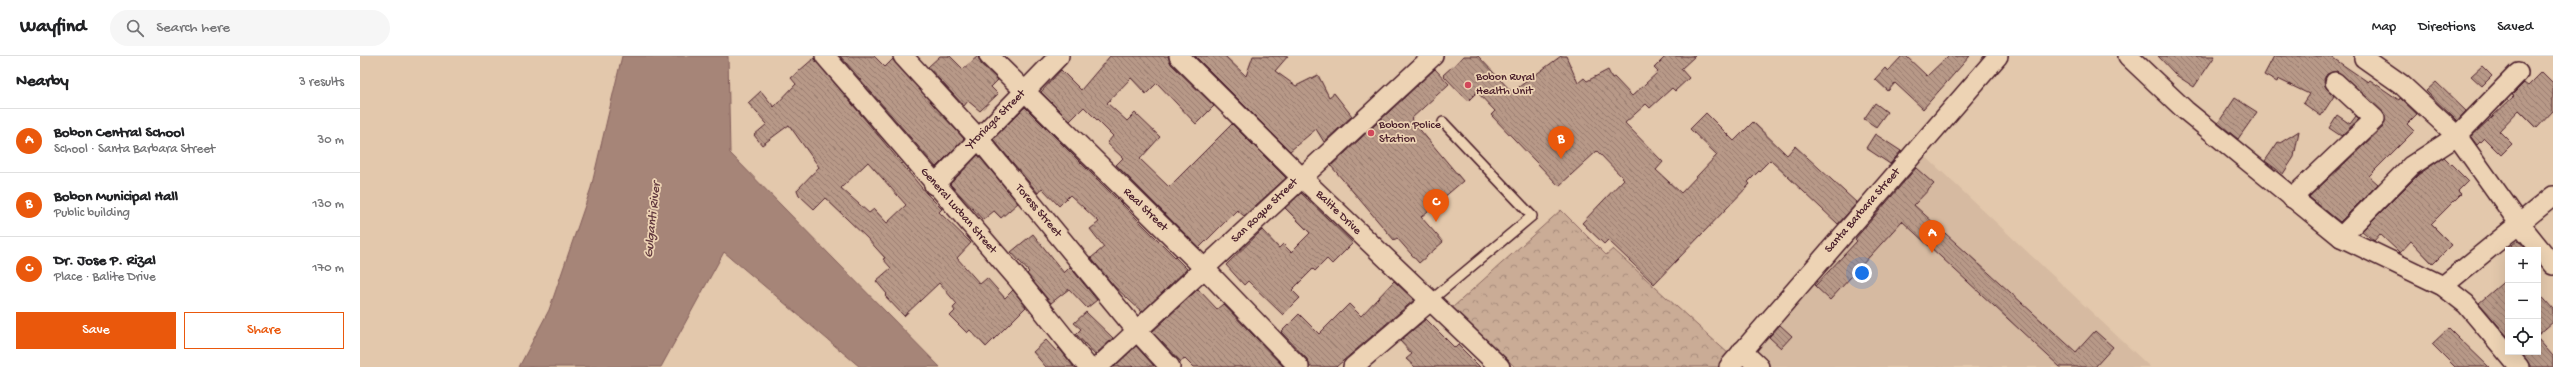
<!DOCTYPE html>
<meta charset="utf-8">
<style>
:root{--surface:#fff;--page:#f6f6f6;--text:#202124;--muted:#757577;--line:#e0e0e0;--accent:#ea580c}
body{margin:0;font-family:"Gochi Hand",sans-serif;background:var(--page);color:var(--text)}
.controls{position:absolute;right:12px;bottom:12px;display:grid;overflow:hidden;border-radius:0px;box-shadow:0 4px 16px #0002}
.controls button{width:36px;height:36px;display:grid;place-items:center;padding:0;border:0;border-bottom:1px solid var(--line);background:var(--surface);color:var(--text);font:20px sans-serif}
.you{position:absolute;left:1502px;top:217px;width:14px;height:14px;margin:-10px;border:3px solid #fff;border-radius:50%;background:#1a73e8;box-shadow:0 0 0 6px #1a73e833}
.badge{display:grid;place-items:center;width:26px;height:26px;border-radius:50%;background:var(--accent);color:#fff;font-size:13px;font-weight:700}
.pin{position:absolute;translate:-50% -33px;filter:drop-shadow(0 1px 2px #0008)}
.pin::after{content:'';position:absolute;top:21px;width:14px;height:12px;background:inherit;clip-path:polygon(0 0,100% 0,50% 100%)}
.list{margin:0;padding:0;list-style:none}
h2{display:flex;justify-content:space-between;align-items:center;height:52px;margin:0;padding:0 16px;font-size:17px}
h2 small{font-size:13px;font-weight:400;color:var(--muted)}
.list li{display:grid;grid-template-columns:26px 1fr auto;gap:12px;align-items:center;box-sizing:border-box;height:64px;padding:0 16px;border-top:1px solid var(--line)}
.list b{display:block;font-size:15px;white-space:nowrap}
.list p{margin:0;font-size:13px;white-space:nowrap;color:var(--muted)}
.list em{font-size:13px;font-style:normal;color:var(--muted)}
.actions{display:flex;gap:8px;padding:12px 16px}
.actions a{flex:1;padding:9px 0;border:1px solid var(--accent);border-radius:0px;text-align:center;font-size:14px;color:var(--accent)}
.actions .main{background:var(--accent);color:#fff}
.icon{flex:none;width:22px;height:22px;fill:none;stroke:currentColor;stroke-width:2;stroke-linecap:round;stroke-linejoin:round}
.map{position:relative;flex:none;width:2193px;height:311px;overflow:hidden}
header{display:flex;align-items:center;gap:24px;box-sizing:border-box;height:56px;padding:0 20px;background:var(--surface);border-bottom:1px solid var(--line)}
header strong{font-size:19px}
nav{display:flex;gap:22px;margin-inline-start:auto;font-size:14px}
.search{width:280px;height:36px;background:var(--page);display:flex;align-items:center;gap:10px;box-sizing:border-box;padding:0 14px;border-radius:22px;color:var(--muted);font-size:15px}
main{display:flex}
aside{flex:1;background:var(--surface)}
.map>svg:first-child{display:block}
.built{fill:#d6baa1}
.park{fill:url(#park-crowns);stroke:#8a6660}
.water{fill:#a68578;stroke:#815c59}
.building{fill:url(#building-back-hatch);stroke:#4a1f2b;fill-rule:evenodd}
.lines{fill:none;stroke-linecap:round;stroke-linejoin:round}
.lane-casing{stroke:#4a1f2b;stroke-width:12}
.street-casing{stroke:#4a1f2b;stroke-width:22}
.lane{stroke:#edd3b4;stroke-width:9}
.street{stroke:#edd3b4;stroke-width:19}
.poi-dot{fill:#d1495b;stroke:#edd3b4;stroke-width:1.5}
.labels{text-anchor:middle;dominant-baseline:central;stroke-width:3.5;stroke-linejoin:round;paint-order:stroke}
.poi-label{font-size:12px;fill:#4a1f2b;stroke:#edd3b4;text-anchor:start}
.street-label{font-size:12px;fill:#4a1f2b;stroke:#edd3b4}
.water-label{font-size:13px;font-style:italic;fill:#61383e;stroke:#edd3b4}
</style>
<header>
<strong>Wayfind</strong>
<div class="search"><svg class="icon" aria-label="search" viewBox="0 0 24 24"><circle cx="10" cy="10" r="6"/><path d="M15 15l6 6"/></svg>Search here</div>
<nav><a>Map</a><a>Directions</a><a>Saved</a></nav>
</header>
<main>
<aside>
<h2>Nearby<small>3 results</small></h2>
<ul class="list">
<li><span class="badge">A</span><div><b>Bobon Central School</b><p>School · Santa Barbara Street</p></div><em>30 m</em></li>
<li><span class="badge">B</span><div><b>Bobon Municipal Hall</b><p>Public building</p></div><em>130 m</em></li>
<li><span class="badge">C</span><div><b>Dr. Jose P. Rizal</b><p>Place · Balite Drive</p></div><em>170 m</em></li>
</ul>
<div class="actions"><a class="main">Save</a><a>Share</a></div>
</aside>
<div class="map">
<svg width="2193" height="311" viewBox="0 0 2193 311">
<defs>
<pattern id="park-crowns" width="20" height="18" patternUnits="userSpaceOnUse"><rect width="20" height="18" fill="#caac96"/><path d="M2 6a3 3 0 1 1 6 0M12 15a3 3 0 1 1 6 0" fill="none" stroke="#a68b7b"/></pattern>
<pattern id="building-back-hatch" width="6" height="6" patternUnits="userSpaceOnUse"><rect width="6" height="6" fill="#b89988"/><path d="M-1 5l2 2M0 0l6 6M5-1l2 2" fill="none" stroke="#987c6f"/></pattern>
</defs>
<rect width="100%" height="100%" fill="#e3c8ac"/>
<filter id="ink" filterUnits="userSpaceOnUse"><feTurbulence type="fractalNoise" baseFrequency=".025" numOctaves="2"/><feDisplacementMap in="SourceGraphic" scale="8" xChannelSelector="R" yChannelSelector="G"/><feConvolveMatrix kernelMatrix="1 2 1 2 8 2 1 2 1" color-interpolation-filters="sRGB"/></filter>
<g filter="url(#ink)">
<path class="built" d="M 1563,98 L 1790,311 L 1403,311 L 1388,296 Z"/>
<path class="park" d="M 1201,154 L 1246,199 L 1253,193 L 1370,299 L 1360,311 L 1155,311 L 1092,252 Z"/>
<path class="water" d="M 262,0 L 368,0 L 370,97 L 580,311 L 500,311 L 364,196 L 301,311 L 159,311 L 189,254 L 231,132 Z"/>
<g class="building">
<path d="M 480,0 L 514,0 L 525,11 L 533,3 L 604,83 L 576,111 Z"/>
<path d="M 580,0 L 590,0 L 603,13 L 618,0 L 621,8 L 638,24 L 631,31 L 638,38 L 620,55 L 608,45 L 604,50 L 568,11 Z"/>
<path d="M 750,0 L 808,0 L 811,8 L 854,50 L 836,68 L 797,27 L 786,38 L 771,22 L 747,47 L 767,65 L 775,57 L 800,81 L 780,103 L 809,131 L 872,68 L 926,122 L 884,160 L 877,154 L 839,192 L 756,109 L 763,102 L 747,87 L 753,80 L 724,51 L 710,65 L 681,36 L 701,14 L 721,34 Z"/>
<path d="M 835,0 L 865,0 L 886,20 L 893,0 L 928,0 L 915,15 L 936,30 L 958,19 L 969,41 L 974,37 L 992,60 L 964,86 L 956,73 L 930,95 Z"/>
<path d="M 1104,0 L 1118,0 L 1152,36 L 1201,0 L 1206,0 L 1218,27 L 1224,22 L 1227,25 L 1248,14 L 1252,22 L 1254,21 L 1272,40 L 1298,16 L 1294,12 L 1306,0 L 1335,0 L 1321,13 L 1329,22 L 1315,35 L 1312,32 L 1290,52 L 1286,48 L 1265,67 L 1303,106 L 1296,114 L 1321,137 L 1357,99 L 1330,73 L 1346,57 L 1374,85 L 1393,66 L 1427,99 L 1435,90 L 1497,147 L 1478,168 L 1410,104 L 1388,126 L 1390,128 L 1294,228 L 1248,184 L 1244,188 L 1222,167 L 1264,123 L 1237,95 L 1199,130 L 1131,59 L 1135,55 L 1117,36 L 1108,45 L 1083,19 Z"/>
<path d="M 1542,0 L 1546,0 L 1567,20 L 1588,0 L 1610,0 L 1563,53 L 1535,27 L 1528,35 L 1515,23 L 1525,12 L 1528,15 Z"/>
<path d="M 1798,0 L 1855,0 L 1834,31 L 1816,19 Z"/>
<path d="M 1914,0 L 1970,0 L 2008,26 L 2010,24 L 2039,44 L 2040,42 L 2057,58 L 2047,68 L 2054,75 L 2009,120 L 2018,128 L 1980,166 L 1949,141 L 2023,71 L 2025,60 L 1977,15 L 1967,18 L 1964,23 L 1965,30 L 1974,40 L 1961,60 L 1943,47 L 1949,38 L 1918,23 L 1917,26 L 1904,19 Z"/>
<path d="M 454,2 L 566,137 L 582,153 L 579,156 L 611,187 L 597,202 L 620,228 L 627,222 L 645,242 L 653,234 L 666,251 L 626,291 L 610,274 L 607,277 L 590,260 L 595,255 L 593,252 L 597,248 L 579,227 L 544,260 L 525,240 L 527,238 L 516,225 L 531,212 L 523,203 L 525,202 L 507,182 L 465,142 L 454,153 L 439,139 L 437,134 L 459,111 L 429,69 L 402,89 L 394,79 L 407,68 L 388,47 L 401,35 L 414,51 L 436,28 L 431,22 ZM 508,106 L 546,149 L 527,167 L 514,153 L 509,157 L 481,132 Z"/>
<path d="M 2122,10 L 2132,20 L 2122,30 L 2111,20 Z"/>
<path d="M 1075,13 L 1089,28 L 1051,63 L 1103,125 L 1061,161 L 1083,186 L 1059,207 L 1037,182 L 1034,184 L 971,110 Z"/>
<path d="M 2182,16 L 2193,27 L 2193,55 L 2177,72 L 2159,54 L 2139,75 L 2152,88 L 2141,99 L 2124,82 L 2117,89 L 2111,81 L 2154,40 L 2152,39 L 2164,27 L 2168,30 Z"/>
<path d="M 2076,26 L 2106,55 L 2097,65 L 2066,35 Z"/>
<path d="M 1875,42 L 1897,56 L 1878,83 L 1858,67 Z"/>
<path d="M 1515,47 L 1527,56 L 1516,71 L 1504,63 Z"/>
<path d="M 665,51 L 827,213 L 782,256 L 754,230 L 731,202 L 744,191 L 730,173 L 739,166 L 710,139 L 699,150 L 682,132 L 678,137 L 633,83 Z"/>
<path d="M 1977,59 L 1990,68 L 1996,60 L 1999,63 L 1981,80 L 1969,72 Z"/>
<path d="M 1939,75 L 1934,101 L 1923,118 L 1905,105 L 1918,86 L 1920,87 Z"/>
<path d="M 1515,78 L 1541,95 L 1530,108 L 1506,92 Z"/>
<path d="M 618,99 L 658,147 L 641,162 L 634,155 L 623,164 L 590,128 Z"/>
<path d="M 2084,101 L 2108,125 L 2098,135 L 2101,138 L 2071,168 L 2092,189 L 2073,208 L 2051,185 L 2040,197 L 2020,178 L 2014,185 L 2002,175 L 2058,119 Z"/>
<path d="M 1556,112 L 1574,128 L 1554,149 L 1575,168 L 1716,296 L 1735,275 L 1753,291 L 1735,311 L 1700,311 L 1542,165 L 1470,244 L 1455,230 L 1497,185 L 1495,183 Z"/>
<path d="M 941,137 L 993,187 L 972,208 L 967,203 L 955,215 L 953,213 L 932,234 L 940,242 L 923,259 L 888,225 L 884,229 L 866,209 L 902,174 L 919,192 L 923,188 L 931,196 L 950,177 L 925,152 Z"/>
<path d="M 673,178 L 704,217 L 710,211 L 737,244 L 727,252 L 709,233 L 691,247 L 667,218 L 669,216 L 651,196 Z"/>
<path d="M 2158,184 L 2167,194 L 2146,194 Z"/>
<path d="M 2148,222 L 2148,281 L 2119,247 Z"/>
<path d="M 1034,225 L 1054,244 L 976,311 L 950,311 L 947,303 L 921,276 L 939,258 L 959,278 L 989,248 L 1001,260 Z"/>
<path d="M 838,233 L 857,253 L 863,248 L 924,311 L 833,311 L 824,302 L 821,306 L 792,276 Z"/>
<path d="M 2178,236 L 2193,253 L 2193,266 L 2178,279 Z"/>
<path d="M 726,256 L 753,282 L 735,299 L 716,278 L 721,273 L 714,267 Z"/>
<path d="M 1066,263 L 1095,292 L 1098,289 L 1120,311 L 1055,311 L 1046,303 L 1052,298 L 1040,285 Z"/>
<path d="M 1420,269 L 1432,280 L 1421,292 L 1409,281 Z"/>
<path d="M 2089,272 L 2099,282 L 2129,311 L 2095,311 L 2072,288 Z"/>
<path d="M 2178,283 L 2193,300 L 2193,311 L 2171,311 L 2161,296 L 2178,296 Z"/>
<path d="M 686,284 L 696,295 L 699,292 L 714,311 L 686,311 L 673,296 Z"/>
<path d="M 776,290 L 794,310 L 754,311 Z"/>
</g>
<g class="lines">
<g class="lane-casing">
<path id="lane" d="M 1070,245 L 1172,160 L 1083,66"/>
</g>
<g class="street-casing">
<g id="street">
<path d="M 465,0 L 656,221 L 728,311"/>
<path d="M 543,0 L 618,82 L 777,275 L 810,311"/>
<path d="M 629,0 L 845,213 L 939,311"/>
<path d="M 819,0 L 941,121 L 1140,311"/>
<path d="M 1768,0 L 1825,54 L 1981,181 L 2083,230 L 2106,248 L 2159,311"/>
<path d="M 2004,2 L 2041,28 L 2097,80 L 2159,167 L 2193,209"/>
<path d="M 574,129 L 699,0"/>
<path d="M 1932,142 L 2015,63 L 1975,26"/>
<path d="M 1981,181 L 2051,110 L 2097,80 L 2158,17"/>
<path d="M 2083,230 L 2193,140"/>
<path d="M 1382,295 L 1399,311"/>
<path d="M 738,311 L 1073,0"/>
<path d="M 993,311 L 1070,245"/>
<path d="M 1369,311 L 1638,0"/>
</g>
</g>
<use href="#lane" class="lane"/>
<use href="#street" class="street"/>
</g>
</g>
<g class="poi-dot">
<circle cx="1108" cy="29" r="4"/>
<circle cx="1011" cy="77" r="4"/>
</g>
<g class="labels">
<g class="poi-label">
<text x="1116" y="22">Bobon Rural<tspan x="1116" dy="14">Health Unit</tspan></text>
<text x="1019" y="70">Bobon Police<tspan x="1019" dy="14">Station</tspan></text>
</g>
<g class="street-label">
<text transform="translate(636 64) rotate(-45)">Ytoriaga Street</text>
<text transform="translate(785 154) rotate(44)">Real Street</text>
<text transform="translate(598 155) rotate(49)">General Lucban Street</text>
<text transform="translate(678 155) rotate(50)">Toress Street</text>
<text transform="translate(905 155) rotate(-44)">San Roque Street</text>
<text transform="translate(1503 155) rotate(-49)">Santa Barbara Street</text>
<text transform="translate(978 157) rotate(44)">Balite Drive</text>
</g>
<g class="water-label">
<text transform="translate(293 164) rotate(-84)">Gulganti River</text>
</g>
</g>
</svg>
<div class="controls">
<button>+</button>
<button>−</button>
<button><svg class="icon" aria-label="locate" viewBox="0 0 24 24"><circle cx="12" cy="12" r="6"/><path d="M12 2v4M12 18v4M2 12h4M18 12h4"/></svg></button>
</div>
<div class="you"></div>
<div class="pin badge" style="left:1572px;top:197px">A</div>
<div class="pin badge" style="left:1201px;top:103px">B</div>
<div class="pin badge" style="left:1076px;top:166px">C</div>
</div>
</main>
